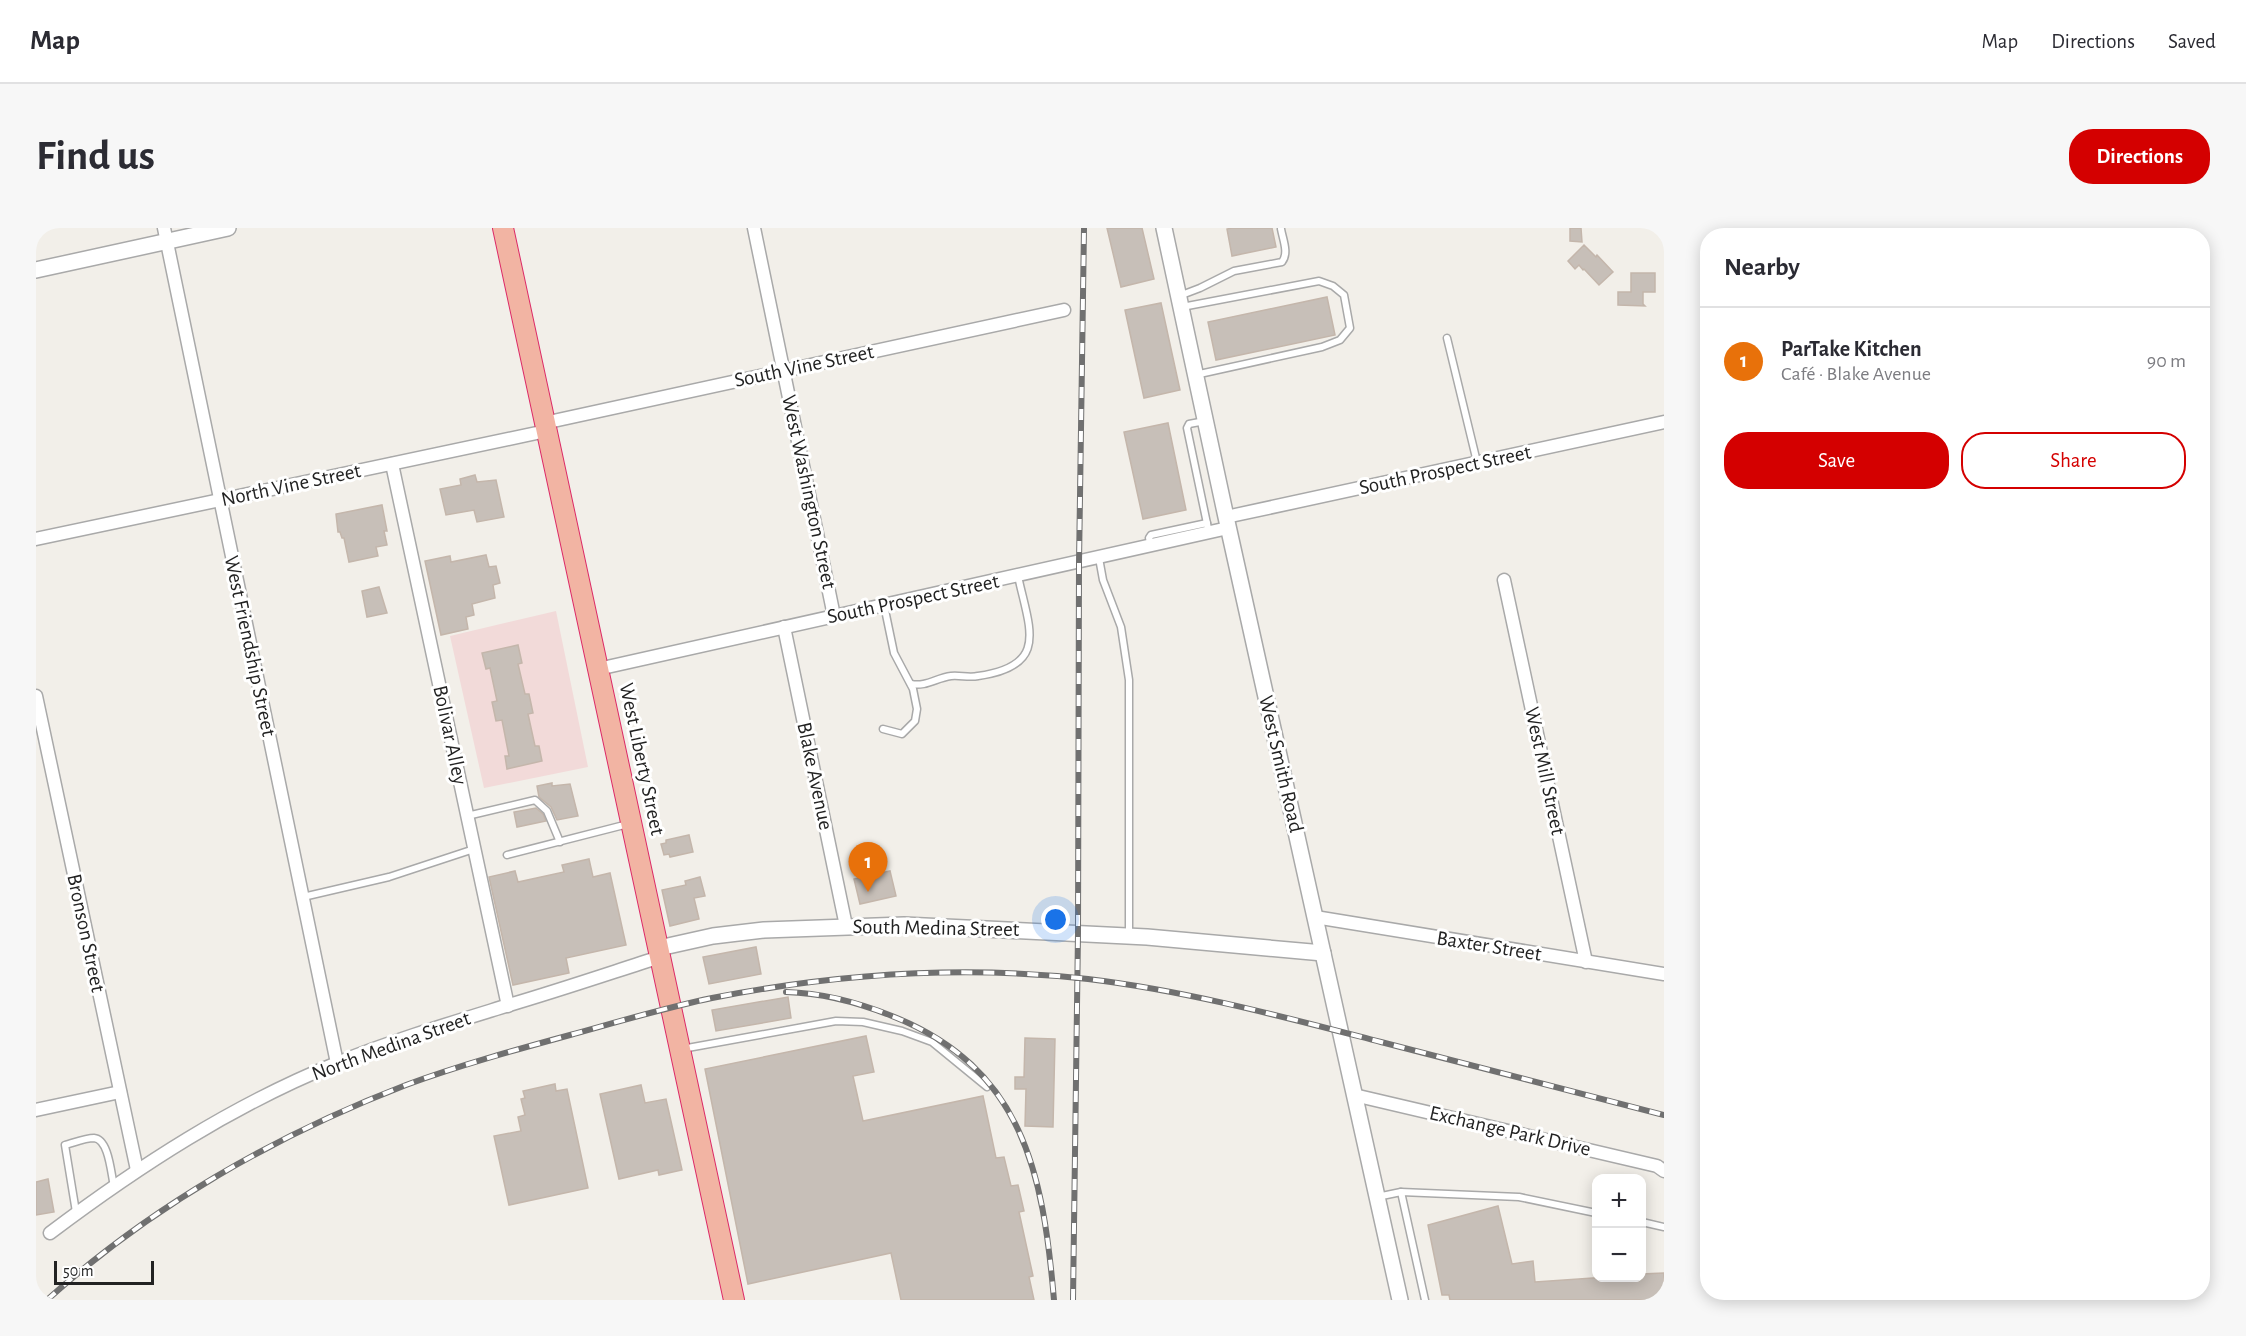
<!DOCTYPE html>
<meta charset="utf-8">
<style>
:root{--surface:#fff;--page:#f7f7f7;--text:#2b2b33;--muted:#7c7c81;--line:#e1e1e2;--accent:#d40000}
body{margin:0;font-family:"Alegreya Sans",sans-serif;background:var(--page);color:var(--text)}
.controls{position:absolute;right:18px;bottom:18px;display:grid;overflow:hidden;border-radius:12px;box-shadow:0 3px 15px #0003}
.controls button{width:54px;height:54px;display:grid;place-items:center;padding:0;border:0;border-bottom:2px solid var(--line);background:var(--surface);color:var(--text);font:30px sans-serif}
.scale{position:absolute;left:18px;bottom:15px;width:100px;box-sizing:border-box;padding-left:6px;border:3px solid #222;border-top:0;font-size:16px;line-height:21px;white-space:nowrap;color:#222;-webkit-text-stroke:4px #fff;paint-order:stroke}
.you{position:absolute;left:1020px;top:692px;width:21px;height:21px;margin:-15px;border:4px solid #fff;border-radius:50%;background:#1a73e8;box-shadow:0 0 0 9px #1a73e833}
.badge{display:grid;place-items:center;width:39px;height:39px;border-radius:50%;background:var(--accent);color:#fff;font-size:20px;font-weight:700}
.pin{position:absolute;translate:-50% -50px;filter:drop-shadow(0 2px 3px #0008)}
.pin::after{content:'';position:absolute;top:32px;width:21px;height:18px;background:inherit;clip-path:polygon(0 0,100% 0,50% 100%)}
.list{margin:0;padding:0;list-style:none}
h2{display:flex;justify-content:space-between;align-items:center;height:78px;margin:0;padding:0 24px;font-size:26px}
h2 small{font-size:20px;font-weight:400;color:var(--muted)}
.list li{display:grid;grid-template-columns:39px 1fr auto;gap:18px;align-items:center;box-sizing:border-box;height:108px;padding:0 24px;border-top:2px solid var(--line)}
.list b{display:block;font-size:22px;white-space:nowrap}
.list p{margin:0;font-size:20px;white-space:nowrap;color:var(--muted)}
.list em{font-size:20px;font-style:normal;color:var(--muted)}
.actions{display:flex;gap:12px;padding:18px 24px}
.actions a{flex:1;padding:14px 0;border:2px solid var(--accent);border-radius:24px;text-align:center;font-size:21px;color:var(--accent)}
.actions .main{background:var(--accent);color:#fff}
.map{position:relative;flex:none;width:1628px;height:1072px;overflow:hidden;border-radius:24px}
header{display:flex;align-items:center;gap:36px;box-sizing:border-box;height:84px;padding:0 30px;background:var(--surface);border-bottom:2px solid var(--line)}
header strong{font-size:28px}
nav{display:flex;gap:33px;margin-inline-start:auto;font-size:21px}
.intro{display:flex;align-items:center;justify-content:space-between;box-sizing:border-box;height:144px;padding:0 36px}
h1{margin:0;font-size:42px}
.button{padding:15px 27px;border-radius:24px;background:var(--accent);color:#fff;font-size:21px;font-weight:700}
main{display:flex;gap:36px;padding:0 36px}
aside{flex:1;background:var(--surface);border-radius:24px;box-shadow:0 3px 15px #0003}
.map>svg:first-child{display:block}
.commercial{fill:#f2dad9}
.building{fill:#c7bfb8;stroke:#c4b6ab;stroke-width:1.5}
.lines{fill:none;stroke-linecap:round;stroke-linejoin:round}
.service-casing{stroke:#a9a9a9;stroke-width:9}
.minor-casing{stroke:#a9a9a9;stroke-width:15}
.tertiary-casing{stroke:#a9a9a9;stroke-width:18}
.trunk-casing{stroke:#dc2a67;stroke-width:22}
.service{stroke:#fff;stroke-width:6}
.minor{stroke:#fff;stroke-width:12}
.tertiary{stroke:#fff;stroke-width:15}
.trunk{stroke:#f2b4a3;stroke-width:20}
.rail-casing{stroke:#707070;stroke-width:6}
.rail{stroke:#fff;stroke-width:4;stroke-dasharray:11;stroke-linecap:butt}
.labels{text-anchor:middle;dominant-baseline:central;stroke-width:6;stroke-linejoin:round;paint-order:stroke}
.street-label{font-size:21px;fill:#222;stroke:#fff}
</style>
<header>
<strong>Map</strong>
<nav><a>Map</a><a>Directions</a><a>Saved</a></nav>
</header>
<div class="intro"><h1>Find us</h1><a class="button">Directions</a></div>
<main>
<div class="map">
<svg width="1628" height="1072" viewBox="0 0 1628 1072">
<rect width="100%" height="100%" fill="#f2efe9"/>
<path class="commercial" d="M 520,383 L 552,539 L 448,560 L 414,408 Z"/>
<g class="building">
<path d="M 1071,0 L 1106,0 L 1118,51 L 1085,59 Z"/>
<path d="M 1196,0 L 1236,0 L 1240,19 L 1196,28 L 1191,1 Z"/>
<path d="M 1534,0 L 1545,0 L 1546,14 L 1534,13 Z"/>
<path d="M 1548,17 L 1560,29 L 1561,27 L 1577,44 L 1563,57 L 1548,41 L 1547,42 L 1543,37 L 1539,41 L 1532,33 Z"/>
<path d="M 1595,45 L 1619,45 L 1619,64 L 1607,64 L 1607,76 L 1609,78 L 1582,77 L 1582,64 L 1595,64 Z"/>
<path d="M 1291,69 L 1299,107 L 1180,132 L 1172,94 Z"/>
<path d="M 1125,75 L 1144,162 L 1108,170 L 1089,82 Z"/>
<path d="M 1132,195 L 1150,282 L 1107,291 L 1088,204 Z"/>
<path d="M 439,247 L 441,254 L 460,252 L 468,289 L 441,294 L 438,282 L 410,287 L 404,261 L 425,257 L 424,251 Z"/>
<path d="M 346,277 L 351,303 L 348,303 L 351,317 L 340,319 L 342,328 L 313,334 L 308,310 L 306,310 L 304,304 L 302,304 L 300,286 Z"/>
<path d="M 450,327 L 453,339 L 460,338 L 464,355 L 457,357 L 459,370 L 436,376 L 438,387 L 430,389 L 432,401 L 405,407 L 389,333 L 414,328 L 415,334 Z"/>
<path d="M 343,359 L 351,385 L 331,389 L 326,363 Z"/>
<path d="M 482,417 L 486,435 L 482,436 L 489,466 L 493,466 L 497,485 L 492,486 L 499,518 L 503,518 L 506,533 L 471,541 L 469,528 L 473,528 L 466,492 L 460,493 L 456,474 L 461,473 L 454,440 L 450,441 L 446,425 Z"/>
<path d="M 516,555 L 516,558 L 534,556 L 542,588 L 521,592 L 515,579 L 503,569 L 501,558 Z"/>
<path d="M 500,580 L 507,586 L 510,593 L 481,599 L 478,584 Z"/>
<path d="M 653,607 L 657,624 L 634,629 L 633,626 L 628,627 L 625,616 L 630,615 L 630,612 Z"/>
<path d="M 553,631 L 557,649 L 574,645 L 590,717 L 530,730 L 533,745 L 477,757 L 453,649 L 479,643 L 482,654 L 528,644 L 526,637 Z"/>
<path d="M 854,643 L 860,668 L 824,676 L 818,651 Z"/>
<path d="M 664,649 L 669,668 L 658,670 L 663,691 L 634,698 L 626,662 L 650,657 L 649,653 Z"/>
<path d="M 720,719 L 725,746 L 673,756 L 667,729 Z"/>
<path d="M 752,769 L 755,790 L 680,803 L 676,782 Z"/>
<path d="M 830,808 L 838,844 L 817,848 L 827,893 L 947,868 L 960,930 L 968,929 L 975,958 L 982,957 L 988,983 L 983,984 L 997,1048 L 993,1049 L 998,1072 L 865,1072 L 855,1025 L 712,1056 L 669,841 Z"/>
<path d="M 989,810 L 1019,811 L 1017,899 L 989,898 L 990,861 L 979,861 L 979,849 L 988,849 Z"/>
<path d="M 519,856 L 520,863 L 531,861 L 552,960 L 473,977 L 458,908 L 485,903 L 482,889 L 489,887 L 485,871 L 489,870 L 487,863 Z"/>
<path d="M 605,857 L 609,875 L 630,871 L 646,942 L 623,947 L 622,942 L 583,951 L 564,866 Z"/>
<path d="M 12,951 L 18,984 L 0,987 L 0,954 Z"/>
<path d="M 1462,978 L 1476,1036 L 1497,1033 L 1499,1054 L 1557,1050 L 1605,1050 L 1605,1046 L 1628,1045 L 1628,1072 L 1414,1072 L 1413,1067 L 1406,1067 L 1392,997 Z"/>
</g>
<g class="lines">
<g class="service-casing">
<g id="service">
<path d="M 1143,68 L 1164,60 L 1198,43 L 1246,34 C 1253,25 1247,12 1245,1"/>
<path d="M 1146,79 L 1283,53 L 1297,58 L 1308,67 L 1314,100 L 1304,112 L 1286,119 L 1159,147"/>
<path d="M 1411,110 L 1441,234"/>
<path d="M 1169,193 L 1153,196 L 1151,200 L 1173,305"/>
<path d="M 1115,318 L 1113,310 L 1115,307 L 1171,295"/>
<path d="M 1063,330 L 1067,352 L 1085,399 L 1093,452 L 1093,708"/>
<path d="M 875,456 C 890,459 900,450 915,448 C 924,447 933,450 942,448 C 1014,438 993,400 982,348"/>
<path d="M 847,501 L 866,506 L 879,493 L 881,481 L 877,461 L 858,425 L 848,377"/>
<path d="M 431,588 L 499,572 L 511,583 L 524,614"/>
<path d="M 471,627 L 592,596"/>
<path d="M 267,669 L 353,649 L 438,621"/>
<path d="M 646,821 L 800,793 L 827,794 L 866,803 L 896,814 L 951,859"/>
<path d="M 1365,964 L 1389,1072"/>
<path d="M 1341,969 L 1365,964 L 1483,969 L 1560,985"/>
<path d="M 40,984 L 29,917 C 37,915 49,910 58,910 C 73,911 75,946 78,958"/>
<path d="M 1606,994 L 1628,999"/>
</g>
</g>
<g class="minor-casing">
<g id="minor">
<path d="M 128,0 L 301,835"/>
<path d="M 718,0 L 798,388"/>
<path d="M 508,195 L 1028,82"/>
<path d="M 356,236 L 472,778"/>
<path d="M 1190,289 L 1628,194"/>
<path d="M 0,311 L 510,203"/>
<path d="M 1468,352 L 1550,734"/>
<path d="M 748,399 L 810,698"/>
<path d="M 562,441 L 1192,300"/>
<path d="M 0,468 L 101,942"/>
<path d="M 1279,689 L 1628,746"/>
<path d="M 1318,867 L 1621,938 L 1628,943"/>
<path d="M 0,882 L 84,864"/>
<path d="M 14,1005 C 103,938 197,877 301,835 C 358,812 415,795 473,777 C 524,762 574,745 624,729"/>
</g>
</g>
<g class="tertiary-casing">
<g id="tertiary">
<path d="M 1128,0 L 1190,289 L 1364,1072"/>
<path d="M 0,42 L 192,0"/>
<path d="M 623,720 L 677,708 L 728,702 L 868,697 L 1111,709 L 1287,725"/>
</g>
</g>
<g class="trunk-casing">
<path id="trunk" d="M 467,0 L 698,1072"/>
</g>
<use href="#service" class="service"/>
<use href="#minor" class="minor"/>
<use href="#tertiary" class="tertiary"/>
<use href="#trunk" class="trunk"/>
<g class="rail-casing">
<g id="rail">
<path d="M 750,764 C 788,765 821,774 856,788 C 987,840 1007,944 1018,1072"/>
<path d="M 11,1072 C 114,979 240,907 370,857 C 424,837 479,822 534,807 C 581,794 628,780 676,770 C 799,746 926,737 1052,751 C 1152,763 1248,789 1345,814 C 1440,838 1534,863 1628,887"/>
<path d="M 1037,1072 L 1042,705 L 1043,335 L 1048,0"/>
</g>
</g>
<use href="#rail" class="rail"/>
</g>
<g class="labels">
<g class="street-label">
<text transform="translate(768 138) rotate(-12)">South Vine Street</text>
<text transform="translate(1409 242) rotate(-12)">South Prospect Street</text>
<text transform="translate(255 257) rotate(-12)">North Vine Street</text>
<text transform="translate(773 264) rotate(78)">West Washington Street</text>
<text transform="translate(877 371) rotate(-12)">South Prospect Street</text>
<text transform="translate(214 418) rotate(78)">West Friendship Street</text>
<text transform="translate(414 507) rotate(78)">Bolivar Alley</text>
<text transform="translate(606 531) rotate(78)">West Liberty Street</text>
<text transform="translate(1245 536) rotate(77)">West Smith Road</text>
<text transform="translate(1509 543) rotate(78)">West Mill Street</text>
<text transform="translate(779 548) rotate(78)">Blake Avenue</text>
<text transform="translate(900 700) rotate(1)">South Medina Street</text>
<text transform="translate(50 705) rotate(78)">Bronson Street</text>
<text transform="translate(1453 718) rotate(9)">Baxter Street</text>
<text transform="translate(355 818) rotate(-20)">North Medina Street</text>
<text transform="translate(1474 903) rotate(13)">Exchange Park Drive</text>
</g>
</g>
</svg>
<div class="controls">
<button>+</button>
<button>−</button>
</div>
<div class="scale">50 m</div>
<div class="you"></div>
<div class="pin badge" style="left:832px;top:664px;background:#e8710a">1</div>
</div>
<aside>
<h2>Nearby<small></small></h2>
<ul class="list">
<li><span class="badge" style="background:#e8710a">1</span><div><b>ParTake Kitchen</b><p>Café · Blake Avenue</p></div><em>90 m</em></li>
</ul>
<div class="actions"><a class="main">Save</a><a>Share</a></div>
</aside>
</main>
